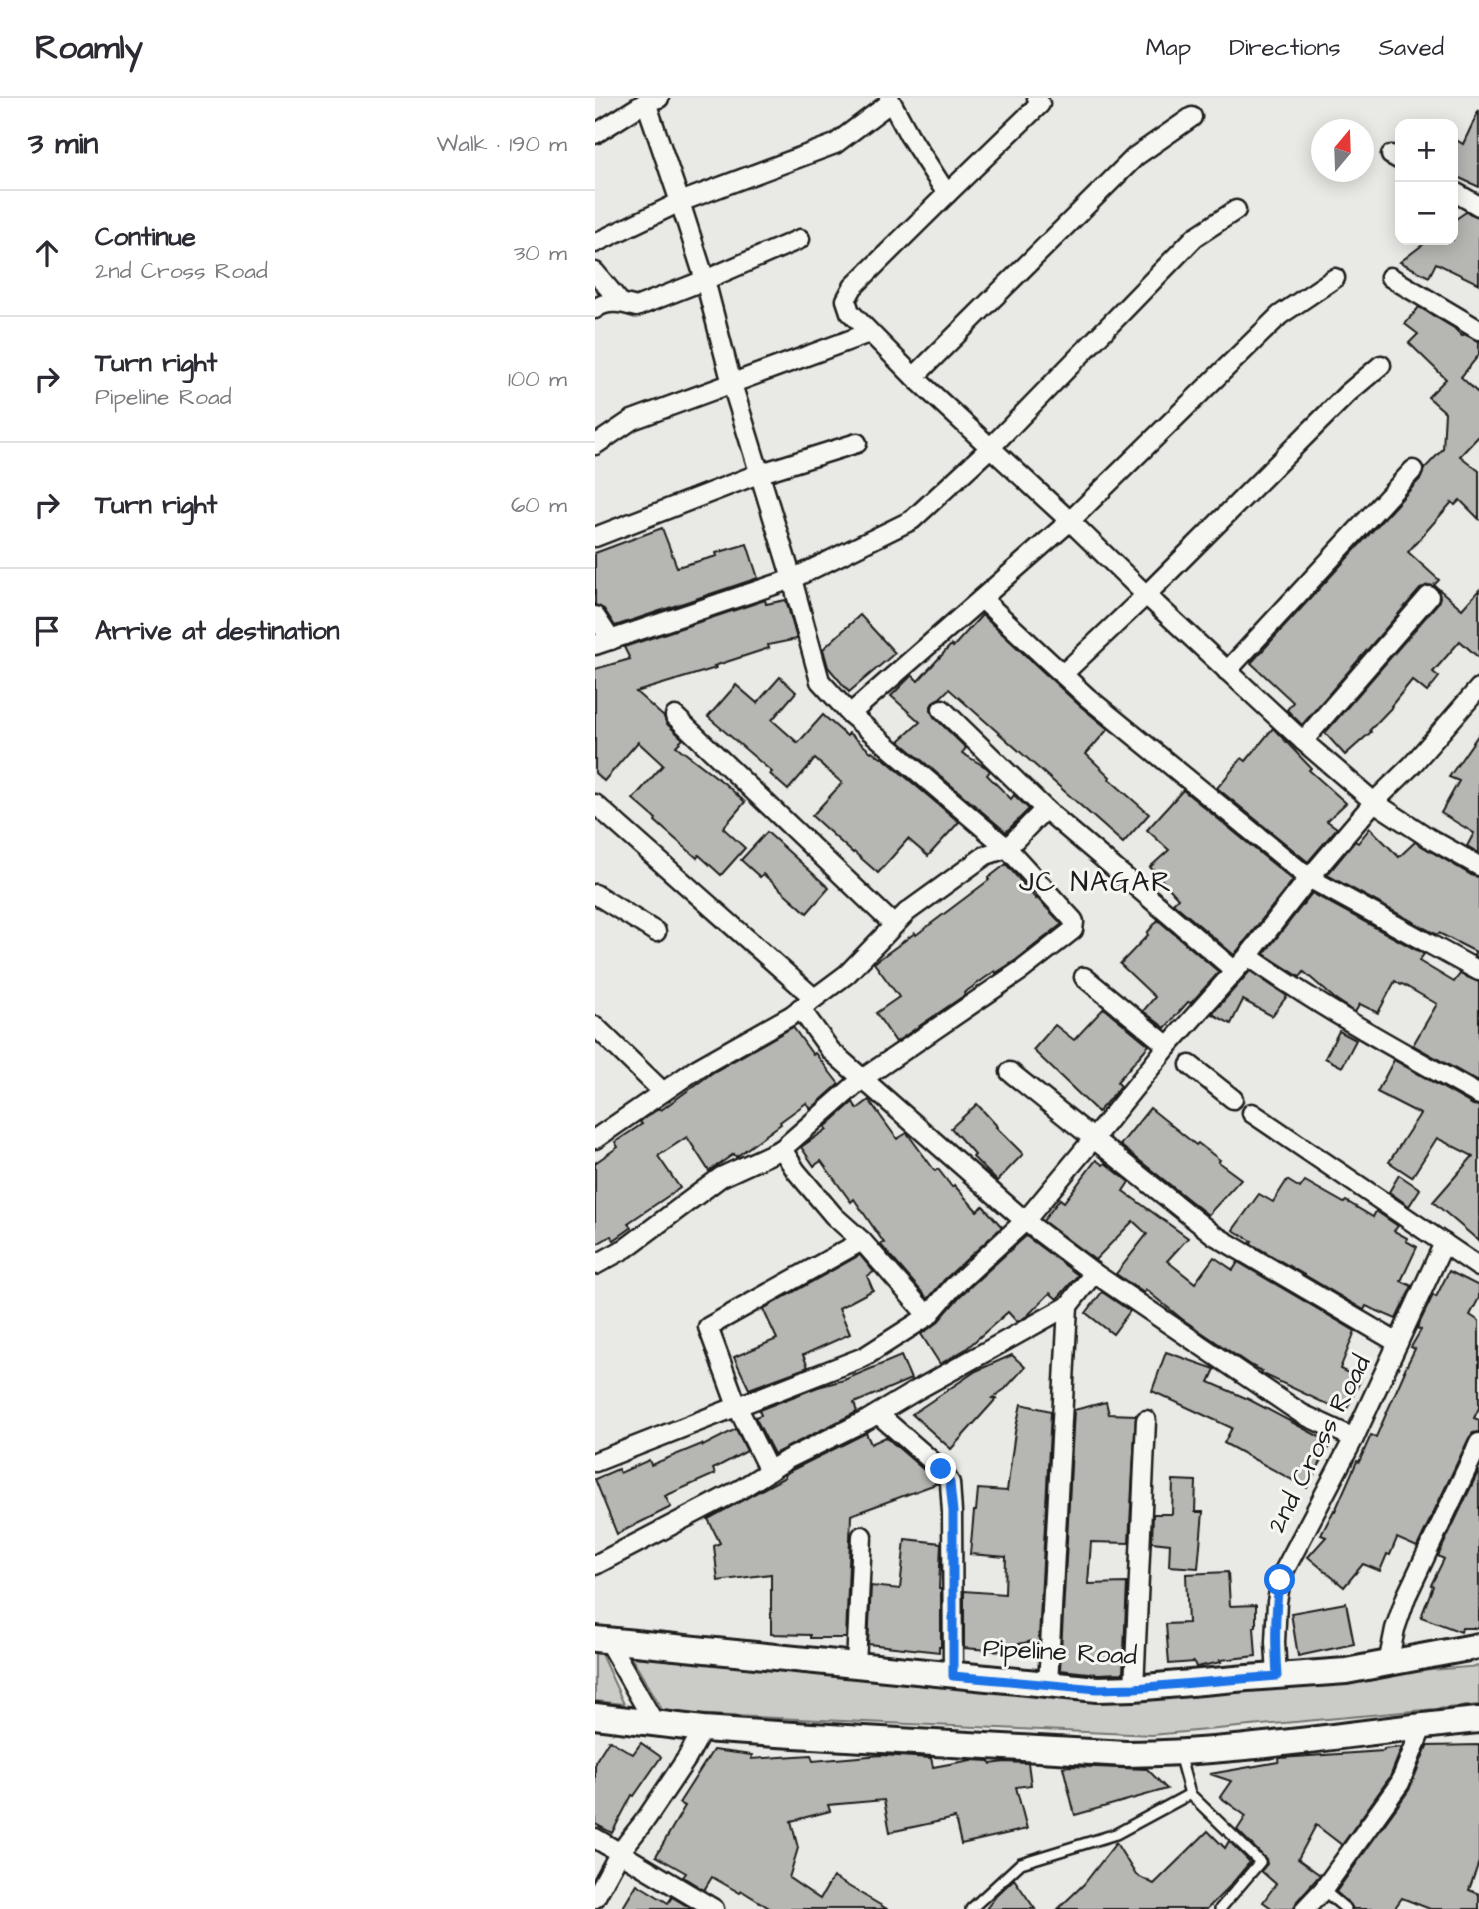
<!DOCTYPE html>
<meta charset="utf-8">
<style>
:root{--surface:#fff;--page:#f7f7f7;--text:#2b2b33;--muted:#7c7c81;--line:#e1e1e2}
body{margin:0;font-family:"Architects Daughter",sans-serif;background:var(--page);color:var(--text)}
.controls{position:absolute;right:21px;top:21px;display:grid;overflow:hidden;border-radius:14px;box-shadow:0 4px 18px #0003}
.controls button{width:63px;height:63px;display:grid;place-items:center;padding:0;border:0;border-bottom:2px solid var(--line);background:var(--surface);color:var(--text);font:35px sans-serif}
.compass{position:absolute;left:716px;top:21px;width:63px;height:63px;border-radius:50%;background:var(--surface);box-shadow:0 4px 18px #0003;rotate:19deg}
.stop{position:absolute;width:21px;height:21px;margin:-16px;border:5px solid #1a73e8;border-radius:50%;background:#fff}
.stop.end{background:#1a73e8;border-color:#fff;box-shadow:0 2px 7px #0008}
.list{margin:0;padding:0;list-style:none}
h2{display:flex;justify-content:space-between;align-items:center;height:91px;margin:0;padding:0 28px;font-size:30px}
h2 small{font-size:23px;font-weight:400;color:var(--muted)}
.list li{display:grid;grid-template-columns:46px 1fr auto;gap:21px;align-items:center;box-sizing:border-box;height:126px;padding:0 28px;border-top:2px solid var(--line)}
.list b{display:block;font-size:26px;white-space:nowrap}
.list p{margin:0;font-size:23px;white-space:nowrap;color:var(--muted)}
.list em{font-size:23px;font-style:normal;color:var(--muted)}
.icon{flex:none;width:38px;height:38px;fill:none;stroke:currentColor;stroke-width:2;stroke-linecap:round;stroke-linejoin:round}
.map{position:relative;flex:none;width:884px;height:1811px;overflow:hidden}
header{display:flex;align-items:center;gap:42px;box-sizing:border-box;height:98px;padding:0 35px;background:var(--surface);border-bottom:2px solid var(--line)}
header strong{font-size:33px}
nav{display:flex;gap:38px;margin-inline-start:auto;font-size:24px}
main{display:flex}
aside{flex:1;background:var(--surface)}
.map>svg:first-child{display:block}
.green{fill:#cbcbc7;stroke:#747472;stroke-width:2}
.building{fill:#b6b6b3;stroke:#1c1c1c;stroke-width:2}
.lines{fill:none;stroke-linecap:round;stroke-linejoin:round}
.service-casing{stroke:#1c1c1c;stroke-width:14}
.minor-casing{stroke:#1c1c1c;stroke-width:23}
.secondary-casing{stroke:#1c1c1c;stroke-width:30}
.service{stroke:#f6f6f2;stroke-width:9}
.minor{stroke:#f6f6f2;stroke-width:18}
.secondary{stroke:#f6f6f2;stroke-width:24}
.route{stroke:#1a73e8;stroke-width:9}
.labels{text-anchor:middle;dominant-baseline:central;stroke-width:6;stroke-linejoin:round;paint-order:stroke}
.street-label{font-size:26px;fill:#1c1c1c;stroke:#f6f6f2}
.neighbourhood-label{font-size:28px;letter-spacing:2px;fill:#1c1c1c;stroke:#f6f6f2}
</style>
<header>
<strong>Roamly</strong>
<nav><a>Map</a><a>Directions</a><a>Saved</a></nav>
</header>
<main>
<aside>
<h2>3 min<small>Walk · 190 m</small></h2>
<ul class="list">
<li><svg class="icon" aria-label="ahead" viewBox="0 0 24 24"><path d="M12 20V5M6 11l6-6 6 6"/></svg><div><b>Continue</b><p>2nd Cross Road</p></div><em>30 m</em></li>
<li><svg class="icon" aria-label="right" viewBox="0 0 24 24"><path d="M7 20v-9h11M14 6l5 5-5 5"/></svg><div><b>Turn right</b><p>Pipeline Road</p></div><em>100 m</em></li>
<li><svg class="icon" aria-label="right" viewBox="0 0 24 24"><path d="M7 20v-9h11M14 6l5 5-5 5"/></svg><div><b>Turn right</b></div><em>60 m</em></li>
<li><svg class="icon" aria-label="arrive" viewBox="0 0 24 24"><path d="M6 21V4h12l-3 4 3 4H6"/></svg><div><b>Arrive at destination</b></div></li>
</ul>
</aside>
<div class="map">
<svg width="884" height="1811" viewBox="0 0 884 1811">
<rect width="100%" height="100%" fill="#e9e9e5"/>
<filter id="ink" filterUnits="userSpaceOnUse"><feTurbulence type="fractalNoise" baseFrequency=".0143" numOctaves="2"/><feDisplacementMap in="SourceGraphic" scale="14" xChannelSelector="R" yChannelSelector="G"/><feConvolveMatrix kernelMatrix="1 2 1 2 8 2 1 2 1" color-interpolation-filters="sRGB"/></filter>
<g filter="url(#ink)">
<g class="green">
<path d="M 0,1555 L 6,1556 L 29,1606 L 0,1603 Z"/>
<path d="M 36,1559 L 514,1599 L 884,1568 L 884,1607 L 557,1637 L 69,1615 Z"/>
</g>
<g class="building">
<path d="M 884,12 L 884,89 L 858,77 L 858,40 L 868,46 Z"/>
<path d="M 871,114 L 884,119 L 884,186 L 841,165 L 834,179 L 805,164 L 834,142 L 858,142 L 858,123 Z"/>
<path d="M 824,209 L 859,230 L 867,238 L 869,236 L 884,243 L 884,257 L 866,279 L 884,296 L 884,338 L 865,358 L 884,373 L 884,421 L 865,402 L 860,407 L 857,404 L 813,454 L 844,482 L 839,487 L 867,511 L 884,492 L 884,560 L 865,543 L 838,574 L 844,579 L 832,594 L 817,582 L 796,608 L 797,609 L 775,632 L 776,634 L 750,657 L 730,635 L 843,505 L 845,499 L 842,490 L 835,487 L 825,491 L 707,627 L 692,612 L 698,604 L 656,565 L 826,380 L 829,371 L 848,351 L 850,314 L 833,299 L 851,281 L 814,245 L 823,236 L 810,226 Z"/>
<path d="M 67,430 L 82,469 L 122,458 L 121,455 L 152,446 L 163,480 L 20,528 L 9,511 L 0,507 L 0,455 Z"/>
<path d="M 170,502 L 171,506 L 191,502 L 202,541 L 173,547 L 174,550 L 119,568 L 121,570 L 41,594 L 69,619 L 72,626 L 88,641 L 81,648 L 129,685 L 150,704 L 128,730 L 150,750 L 126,777 L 104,757 L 102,760 L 78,739 L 60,723 L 61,721 L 38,701 L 68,667 L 43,644 L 9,683 L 0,675 L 0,571 L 35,561 L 29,549 Z"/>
<path d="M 265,517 L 300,555 L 254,594 L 233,569 L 228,551 Z"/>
<path d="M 387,517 L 484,607 L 513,631 L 491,656 L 515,679 L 514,681 L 554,716 L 528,745 L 354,591 L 345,600 L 339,603 L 336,608 L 336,613 L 339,619 L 371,650 L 367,655 L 392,670 L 395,673 L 392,677 L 416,701 L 419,697 L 434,711 L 411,734 L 304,643 L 325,624 L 296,598 L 317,577 L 323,583 L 356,547 L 358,549 Z"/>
<path d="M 185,579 L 201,594 L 177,622 L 203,645 L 228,617 L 252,638 L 254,635 L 276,654 L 277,653 L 286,660 L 287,659 L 364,724 L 333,758 L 313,741 L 283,775 L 259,754 L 258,755 L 217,718 L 247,685 L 220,661 L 193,692 L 175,676 L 177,674 L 113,619 L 141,587 L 162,605 Z"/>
<path d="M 678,630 L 716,670 L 714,672 L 751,705 L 732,723 L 742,730 L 713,764 L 622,690 L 647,660 L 651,663 Z"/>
<path d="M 884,636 L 884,755 L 872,748 L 879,735 L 846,715 L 864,683 L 854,679 Z"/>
<path d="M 588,692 L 698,782 L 639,857 L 578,805 L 583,800 L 555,769 L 574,752 L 552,732 Z"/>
<path d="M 775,730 L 804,759 L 820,744 L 878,778 L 884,779 L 884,860 L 879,857 L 881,854 L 844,835 L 842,837 L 732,777 L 760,743 L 763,745 Z"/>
<path d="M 172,734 L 234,790 L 212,815 L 168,776 L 165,779 L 146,762 Z"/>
<path d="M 411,766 L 441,801 L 442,800 L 467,826 L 421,862 L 401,875 L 400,873 L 369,895 L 370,897 L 301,944 L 281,915 L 304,899 L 279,865 L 320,835 L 321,837 L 394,782 L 393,780 Z"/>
<path d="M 717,795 L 829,856 L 824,863 L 859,884 L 865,876 L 884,884 L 884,984 L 818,947 L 842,906 L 807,886 L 806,887 L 800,883 L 783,915 L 765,906 L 760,914 L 739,900 L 709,874 L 705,879 L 669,856 Z"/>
<path d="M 563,822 L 624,874 L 596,905 L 593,904 L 570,930 L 548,913 L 560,899 L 525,866 L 553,837 L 552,835 Z"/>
<path d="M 655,873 L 692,898 L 677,918 L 648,902 L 636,926 L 617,916 Z"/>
<path d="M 509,910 L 554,947 L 522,984 L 526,988 L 503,1014 L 438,952 L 460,927 L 479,942 Z"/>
<path d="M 198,929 L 218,957 L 220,955 L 244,986 L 216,1011 L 211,1005 L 185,1024 L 186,1026 L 141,1059 L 139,1056 L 114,1073 L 92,1039 L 63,1058 L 85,1090 L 33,1125 L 36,1130 L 19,1142 L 16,1138 L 0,1147 L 0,1065 L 23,1049 L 20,1044 L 47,1026 L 45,1024 L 48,1021 L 65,1010 L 66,1012 L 117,975 Z"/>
<path d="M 744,933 L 761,942 L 747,969 L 730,960 Z"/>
<path d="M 799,962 L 878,1007 L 884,1008 L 884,1143 L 838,1104 L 878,1058 L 842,1040 L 817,1079 L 794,1064 L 825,1016 L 782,994 Z"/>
<path d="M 274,1002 L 302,1041 L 312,1035 L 340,1073 L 343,1071 L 357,1089 L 359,1087 L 382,1113 L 388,1108 L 407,1129 L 349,1182 L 333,1201 L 285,1146 L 289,1145 L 259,1101 L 256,1104 L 226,1063 L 219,1068 L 206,1049 L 232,1031 L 230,1029 L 258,1004 L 262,1011 Z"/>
<path d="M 382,1006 L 402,1028 L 401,1029 L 428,1056 L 402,1083 L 378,1059 L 380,1057 L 356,1030 Z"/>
<path d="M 555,1010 L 601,1047 L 603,1045 L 625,1062 L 623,1064 L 646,1081 L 613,1117 L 525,1047 Z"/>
<path d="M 501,1062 L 508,1067 L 510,1065 L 534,1084 L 528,1093 L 593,1140 L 572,1163 L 600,1185 L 619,1159 L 638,1172 L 643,1164 L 760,1233 L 745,1271 L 766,1281 L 750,1315 L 666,1275 L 667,1273 L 652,1265 L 587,1221 L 551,1192 L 549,1195 L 521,1176 L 552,1136 L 538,1123 L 500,1162 L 448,1123 L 465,1101 L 469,1104 Z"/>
<path d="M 804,1077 L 825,1091 L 814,1108 L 794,1094 Z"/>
<path d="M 692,1082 L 705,1090 L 710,1083 L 749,1105 L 751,1103 L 778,1119 L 781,1113 L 803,1128 L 799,1133 L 812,1140 L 811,1143 L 822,1149 L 806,1183 L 817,1188 L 801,1221 L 771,1208 L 769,1212 L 655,1145 L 657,1143 L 638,1132 L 664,1096 L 678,1104 Z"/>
<path d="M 431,1138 L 483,1177 L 462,1201 L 455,1195 L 432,1218 L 422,1224 L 413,1214 L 371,1251 L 345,1266 L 326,1236 L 341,1226 L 365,1198 Z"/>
<path d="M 265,1157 L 279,1174 L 272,1178 L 278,1192 L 244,1210 L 255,1236 L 208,1257 L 213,1269 L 154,1291 L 139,1259 L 182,1241 L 168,1211 Z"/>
<path d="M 854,1173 L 884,1188 L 884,1200 L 875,1217 L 884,1223 L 884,1310 L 879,1320 L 884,1322 L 884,1334 L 878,1335 L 874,1340 L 822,1449 L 802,1440 L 795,1457 L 792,1456 L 785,1473 L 768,1466 L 749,1489 L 713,1459 L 731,1439 L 726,1437 L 739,1412 L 740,1413 L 762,1363 L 764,1364 L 776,1337 L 781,1339 L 810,1273 L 809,1273 L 820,1251 L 816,1249 L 826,1232 L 822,1230 L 838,1197 L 841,1199 Z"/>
<path d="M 507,1194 L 535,1213 L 518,1236 L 491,1215 Z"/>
<path d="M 571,1254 L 620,1271 L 614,1284 L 653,1301 L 736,1345 L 712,1390 L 629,1345 L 637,1330 L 557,1293 Z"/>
<path d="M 417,1257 L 430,1269 L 410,1291 L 397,1300 L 401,1301 L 356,1351 L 317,1316 L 381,1273 Z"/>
<path d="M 306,1258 L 316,1281 L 259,1305 L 262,1314 L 179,1356 L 160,1319 L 166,1317 L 164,1312 L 223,1289 L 249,1282 Z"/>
<path d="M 511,1304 L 514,1316 L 541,1317 L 534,1445 L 496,1444 L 493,1486 L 532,1485 L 528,1575 L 503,1576 L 465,1572 L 479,1312 Z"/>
<path d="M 426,1306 L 456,1313 L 443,1559 L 438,1543 L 419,1547 L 420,1554 L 369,1550 L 369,1493 L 410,1496 L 411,1459 L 375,1456 L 379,1413 L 381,1413 L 383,1391 L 412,1393 L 420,1334 Z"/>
<path d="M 141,1331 L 152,1353 L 118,1371 L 120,1376 L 70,1398 L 76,1409 L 22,1436 L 0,1381 L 23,1371 L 25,1375 L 54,1362 L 56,1367 L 107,1346 L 108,1348 Z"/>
<path d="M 271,1335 L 276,1346 L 291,1339 L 337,1379 L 341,1386 L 256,1417 L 251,1540 L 215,1540 L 215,1537 L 176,1536 L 176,1476 L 123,1483 L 119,1448 L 125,1445 L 113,1421 L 190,1379 L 189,1377 L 199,1371 Z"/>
<path d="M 884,1372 L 884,1530 L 867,1530 L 866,1534 L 826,1519 L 838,1488 L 836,1487 L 849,1461 L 843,1458 Z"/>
<path d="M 578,1382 L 601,1383 L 600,1414 L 608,1414 L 603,1470 L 574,1468 L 575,1446 L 557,1444 L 558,1416 L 577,1416 Z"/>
<path d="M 310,1441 L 346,1445 L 344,1491 L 346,1491 L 346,1549 L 344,1549 L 344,1554 L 273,1546 L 276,1488 L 305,1491 Z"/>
<path d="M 633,1474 L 635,1508 L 661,1507 L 661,1529 L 659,1529 L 661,1558 L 625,1562 L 626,1564 L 601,1569 L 599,1564 L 574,1566 L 571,1526 L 593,1525 L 591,1476 Z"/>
<path d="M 751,1505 L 759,1546 L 703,1558 L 696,1515 Z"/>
<path d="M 14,1642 L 38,1656 L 46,1645 L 66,1659 L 39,1698 L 37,1697 L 17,1735 L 0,1726 L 0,1664 Z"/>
<path d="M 884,1647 L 884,1764 L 874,1792 L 884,1796 L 884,1811 L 835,1811 L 807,1800 L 799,1811 L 758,1811 L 755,1806 L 741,1794 L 814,1692 L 832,1648 Z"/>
<path d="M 807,1649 L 795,1679 L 747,1747 L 721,1727 L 703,1761 L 725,1777 L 702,1803 L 699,1811 L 678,1811 L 668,1804 L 681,1786 L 666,1773 L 672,1766 L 671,1761 L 642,1732 L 651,1718 L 625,1699 L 636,1683 L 615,1676 L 683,1664 L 685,1660 L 788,1653 L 789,1651 Z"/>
<path d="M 118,1652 L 157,1657 L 156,1661 L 216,1657 L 218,1663 L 286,1657 L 336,1660 L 338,1669 L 376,1662 L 395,1663 L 396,1666 L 410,1664 L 433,1665 L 436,1687 L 421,1689 L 432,1731 L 366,1746 L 360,1720 L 295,1734 L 289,1702 L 233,1707 L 235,1713 L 196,1723 L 203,1750 L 194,1780 L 225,1801 L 238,1779 L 292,1811 L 176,1811 L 147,1793 L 145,1795 L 117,1779 L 109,1792 L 88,1779 L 91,1775 L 61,1758 L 90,1708 L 84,1705 Z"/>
<path d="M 474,1668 L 552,1671 L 572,1691 L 480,1717 L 468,1669 Z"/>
<path d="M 613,1733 L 630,1750 L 634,1743 L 655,1764 L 635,1788 L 612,1811 L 463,1811 L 489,1786 L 521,1745 L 541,1777 L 559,1786 Z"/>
<path d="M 419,1781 L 440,1811 L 391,1811 L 402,1797 Z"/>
<path d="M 42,1786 L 73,1805 L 77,1799 L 97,1811 L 27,1811 Z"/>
</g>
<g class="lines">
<g class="service-casing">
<g id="service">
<path d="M 584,1656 L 595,1696 L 665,1764 L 625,1811"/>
<path d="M 728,1792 L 751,1811"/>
<path d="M 376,1811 L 426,1765 L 521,1736 L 595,1696"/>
</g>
</g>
<g class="minor-casing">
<g id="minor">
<path d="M 294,0 L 314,37 L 352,96"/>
<path d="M 442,0 L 445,6 L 352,96 L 258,189 L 251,202 L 255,214 L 319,279 L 475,423 L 551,497 L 708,643 L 779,704 L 834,740 L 884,768"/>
<path d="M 51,4 L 85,104 L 110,182 L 137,286 L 197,481 L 225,583 L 255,616"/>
<path d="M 0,36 L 51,4 L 64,0"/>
<path d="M 796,57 L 805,62"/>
<path d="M 858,93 L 884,108"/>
<path d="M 0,145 L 85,104 L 240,46 L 296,4"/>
<path d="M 0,174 L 25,204"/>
<path d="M 795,179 L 884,232"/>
<path d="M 0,211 C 12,201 28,205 41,209 L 110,182 L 205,141"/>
<path d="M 319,279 L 541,58 L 597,19"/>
<path d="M 0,347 L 37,322 L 274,235"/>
<path d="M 0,439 L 163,376 L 262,345"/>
<path d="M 387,501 L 492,599 L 714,780 L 884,873"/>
<path d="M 0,518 L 16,542"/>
<path d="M 0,547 L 197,481 L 317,422 L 395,350 L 600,139 L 641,112"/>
<path d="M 632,573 L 818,372"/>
<path d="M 468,576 L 551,497 L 753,295 L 786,267"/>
<path d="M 347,611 L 450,711 L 639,872"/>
<path d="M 80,618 L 299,827"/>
<path d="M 708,643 L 834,498"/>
<path d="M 0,706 L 219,900"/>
<path d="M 0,796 L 61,834"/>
<path d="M 653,858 C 726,910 805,953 884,997"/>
<path d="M 489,879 L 573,948"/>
<path d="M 205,910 L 236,953 L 430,1123 L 499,1175 L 707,1316 L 759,1340"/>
<path d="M 0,928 L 68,994"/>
<path d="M 595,967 L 638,1001"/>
<path d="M 415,974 L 619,1137 L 803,1245"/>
<path d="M 657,1015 L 884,1169"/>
<path d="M 0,1041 L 103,970 L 197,917 L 252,876 L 312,814 L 391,757 L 412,750 L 255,616 L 475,423 L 685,217 L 740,180"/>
<path d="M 187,1051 L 201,1073 L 239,1118 L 267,1143 L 333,1218"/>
<path d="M 0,1167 L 31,1150 L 126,1079 L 187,1051 L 267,981 L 428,871 L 478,832 L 479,824 L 478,822 L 412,750 L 450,711"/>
<path d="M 283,1316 L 346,1371 L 355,1385 L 357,1414 L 358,1578"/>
<path d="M 0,1364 L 269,1259 L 333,1218 L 357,1190 L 430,1123 L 499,1040 L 573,948 L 653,858 L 714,780 L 779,704 L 817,667 L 884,590"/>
<path d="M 174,1373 L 142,1308 L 113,1229 L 267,1143"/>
<path d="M 0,1467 L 146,1391 L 193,1361 L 272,1322 L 322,1292 L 473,1208 L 499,1175"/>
<path d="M 13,1543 L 59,1624"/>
<path d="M 793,1566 L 800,1531 L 811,1499 L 884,1345"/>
<path d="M 261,1568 L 267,1438"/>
<path d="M 682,1578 L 680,1544 L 682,1504 L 687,1477 L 759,1340 L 849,1145"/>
<path d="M 453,1587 L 473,1208"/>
<path d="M 539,1590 L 551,1322"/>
<path d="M 0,1740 L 119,1811"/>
<path d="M 0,1800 L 25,1754 L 51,1721 L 92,1660 L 108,1631"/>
<path d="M 710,1811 L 728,1792 L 805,1685 L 828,1627"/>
</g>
</g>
<g class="secondary-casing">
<g id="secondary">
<path d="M 0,1541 L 502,1591 L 539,1590 L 652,1580 L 751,1573 L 884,1548"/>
<path d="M 0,1618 L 108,1631 L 182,1636 L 531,1656 C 650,1655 766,1633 884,1622"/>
</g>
</g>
<use href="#service" class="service"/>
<use href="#minor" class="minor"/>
<use href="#secondary" class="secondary"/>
</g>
</g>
<g class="lines" filter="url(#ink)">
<path class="route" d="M 346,1371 L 355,1385 L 358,1414 L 358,1578 L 502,1591 L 539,1590 L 682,1578 C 680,1546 679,1513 685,1482"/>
</g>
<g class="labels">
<g class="street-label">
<text transform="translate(724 1346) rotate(-63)">2nd Cross Road</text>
<text transform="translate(465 1554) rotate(3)">Pipeline Road</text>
</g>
<g class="neighbourhood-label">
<text x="501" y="784">JC NAGAR</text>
</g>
</g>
</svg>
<div class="controls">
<button>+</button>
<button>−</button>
</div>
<svg class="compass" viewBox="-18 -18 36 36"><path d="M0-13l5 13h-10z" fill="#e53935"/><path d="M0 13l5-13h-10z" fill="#7c7c81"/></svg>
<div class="stop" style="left:685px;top:1482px"></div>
<div class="stop end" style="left:346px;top:1371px"></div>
</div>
</main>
